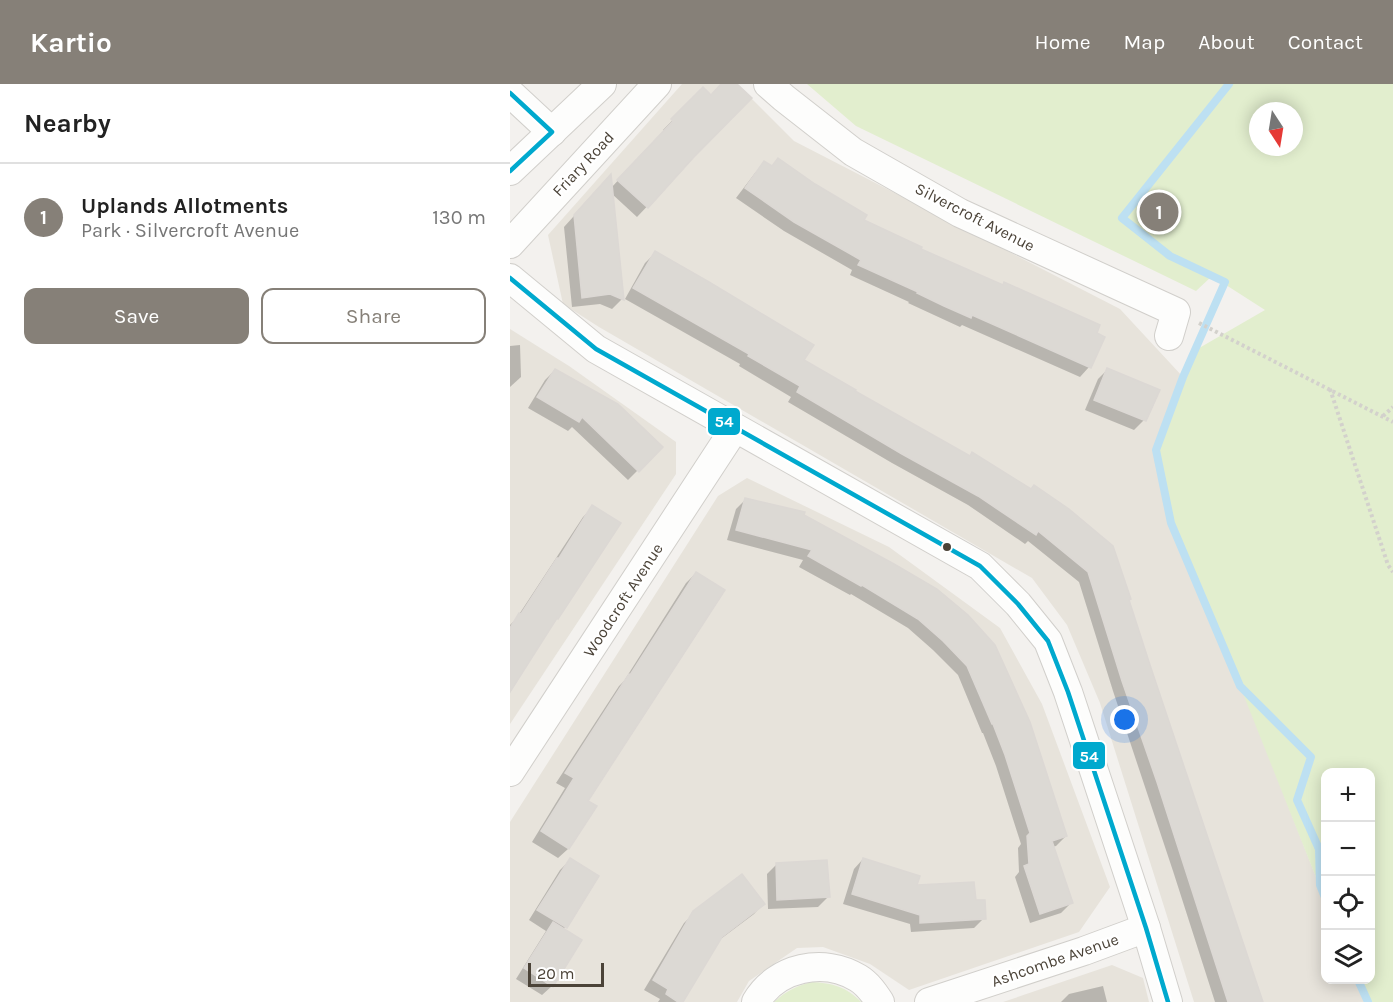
<!DOCTYPE html>
<meta charset="utf-8">
<style>
:root{--surface:#fff;--page:#f2f2f2;--text:#222;--muted:#767676;--line:#e0e0e0;--accent:#868078}
body{margin:0;font-family:Karla,sans-serif;background:var(--page);color:var(--text)}
.controls{position:absolute;right:18px;bottom:18px;display:grid;overflow:hidden;border-radius:12px;box-shadow:0 3px 15px #0003}
.controls button{width:54px;height:54px;display:grid;place-items:center;padding:0;border:0;border-bottom:2px solid var(--line);background:var(--surface);color:var(--text);font:30px sans-serif}
.compass{position:absolute;left:739px;top:18px;width:54px;height:54px;border-radius:50%;background:var(--surface);box-shadow:0 3px 15px #0003;rotate:168deg}
.scale{position:absolute;left:18px;bottom:15px;width:76px;box-sizing:border-box;padding-left:6px;border:3px solid #4b4338;border-top:0;font-size:16px;line-height:21px;white-space:nowrap;color:#4b4338;-webkit-text-stroke:4px #fff;paint-order:stroke}
.you{position:absolute;left:615px;top:636px;width:21px;height:21px;margin:-15px;border:4px solid #fff;border-radius:50%;background:#1a73e8;box-shadow:0 0 0 9px #1a73e833}
.badge{display:grid;place-items:center;width:39px;height:39px;border-radius:50%;background:var(--accent);color:#fff;font-size:20px;font-weight:700}
.pin{position:absolute;translate:-50% -50%;border:3px solid #fff;box-shadow:0 2px 6px #0006}
.list{margin:0;padding:0;list-style:none}
h2{display:flex;justify-content:space-between;align-items:center;height:78px;margin:0;padding:0 24px;font-size:26px}
h2 small{font-size:20px;font-weight:400;color:var(--muted)}
.list li{display:grid;grid-template-columns:39px 1fr auto;gap:18px;align-items:center;box-sizing:border-box;height:108px;padding:0 24px;border-top:2px solid var(--line)}
.list b{display:block;font-size:22px;white-space:nowrap}
.list p{margin:0;font-size:20px;white-space:nowrap;color:var(--muted)}
.list em{font-size:20px;font-style:normal;color:var(--muted)}
.actions{display:flex;gap:12px;padding:18px 24px}
.actions a{flex:1;padding:14px 0;border:2px solid var(--accent);border-radius:12px;text-align:center;font-size:21px;color:var(--accent)}
.actions .main{background:var(--accent);color:#fff}
.icon{flex:none;width:33px;height:33px;fill:none;stroke:currentColor;stroke-width:2;stroke-linecap:round;stroke-linejoin:round}
.map{position:relative;flex:none;width:883px;height:918px;overflow:hidden}
header{display:flex;align-items:center;gap:36px;box-sizing:border-box;height:84px;padding:0 30px;background:var(--accent);color:#fff}
header strong{font-size:28px}
nav{display:flex;gap:33px;margin-inline-start:auto;font-size:21px}
main{display:flex}
aside{flex:1;background:var(--surface)}
.map>svg:first-child{display:block}
.residential{fill:#e7e3db}
.green{fill:#e2eece;fill-rule:evenodd}
.shadow{fill:#0003}
.lines{fill:none;stroke-linecap:round;stroke-linejoin:round}
.stream{stroke:#bde0f2;stroke-width:8}
.building{fill:#dcd9d4;stroke:#dcd8d4;stroke-width:1.5}
.street-casing{stroke:#d1cfcb;stroke-width:30}
.path{stroke:#d3d1cc;stroke-width:4;stroke-dasharray:3 3;stroke-linecap:butt}
.street{stroke:#fdfdfc;stroke-width:28}
.bus-1-casing{stroke:#fff;stroke-width:9}
.bus-1{stroke:#00a9ce;stroke-width:4.5}
.bus-dot{fill:#4b4338;stroke:#fff;stroke-width:2}
.labels{text-anchor:middle;dominant-baseline:central;stroke-width:5;stroke-linejoin:round;paint-order:stroke}
.street-label{font-size:16px;fill:#4b4338;stroke:#fff}
.line-badge{stroke:#fff;stroke-width:2}
.badge-label{font-size:16px;text-anchor:middle;font-weight:bold;fill:#fff}
</style>
<header>
<strong>Kartio</strong>
<nav><a>Home</a><a>Map</a><a>About</a><a>Contact</a></nav>
</header>
<main>
<aside>
<h2>Nearby<small></small></h2>
<ul class="list">
<li><span class="badge">1</span><div><b>Uplands Allotments</b><p>Park · Silvercroft Avenue</p></div><em>130 m</em></li>
</ul>
<div class="actions"><a class="main">Save</a><a>Share</a></div>
</aside>
<div class="map">
<svg width="883" height="918" viewBox="0 0 883 918">
<rect width="100%" height="100%" fill="#f3f1ee"/>
<g class="residential">
<path d="M 172,0 L 227,0 L 284,57 L 610,225 L 673,293 L 646,366 L 661,439 L 743,632 L 815,816 L 816,896 L 848,896 L 858,918 L 684,918 L 590,619 L 557,541 L 522,494 L 89,243 L 53,220 L 38,151 Z"/>
<path d="M 0,245 L 59,282 L 166,358 L 166,390 L 0,640 Z"/>
<path d="M 237,394 L 379,463 L 490,544 L 532,620 L 600,803 L 569,848 L 399,906 L 360,880 L 313,863 L 287,864 L 239,897 L 227,918 L 0,918 L 0,738 L 208,412 Z"/>
<path d="M 602,881 L 633,894 L 639,918 L 493,918 Z"/>
</g>
<g class="green">
<path d="M 297,0 L 883,0 L 883,918 L 858,918 L 848,896 L 860,896 L 860,688 L 816,688 L 815,816 L 730,602 L 661,439 L 646,366 L 684,267 L 755,226 L 702,192 L 686,207 L 346,42 ZM 748,27 L 784,27 L 784,63 L 748,63 Z"/>
<path d="M 302,898 C 322,899 337,903 351,918 L 264,918 C 276,907 286,902 302,898 Z"/>
</g>
<g class="shadow">
<path d="M 213,0 L 225,0 L 240,14 L 127,133 L 101,109 L 112,215 L 102,225 L 90,220 L 62,223 L 54,143 L 91,102 L 101,104 L 154,47 L 153,46 L 193,5 L 201,13 Z"/>
<path d="M 255,79 L 352,137 L 409,166 L 579,283 L 570,293 L 452,241 L 450,243 L 398,219 L 399,218 L 340,191 L 342,186 L 274,147 L 226,114 L 245,89 Z"/>
<path d="M 145,169 L 292,277 L 343,307 L 459,373 L 618,516 L 752,918 L 705,918 L 663,787 L 603,607 L 569,498 L 518,457 L 515,460 L 458,421 L 382,379 L 278,318 L 281,313 L 229,282 L 230,280 L 115,215 L 135,179 Z"/>
<path d="M 10,261 L 11,293 L 0,303 L 0,262 Z"/>
<path d="M 598,285 L 634,336 L 624,346 L 575,326 L 588,295 Z"/>
<path d="M 45,286 L 151,363 L 118,396 L 62,343 L 58,347 L 18,324 L 35,296 Z"/>
<path d="M 236,415 L 292,432 L 426,506 L 556,752 L 546,762 L 542,763 L 561,819 L 551,829 L 520,839 L 505,793 L 509,788 L 508,764 L 511,760 L 486,682 L 473,649 L 472,649 L 448,591 L 423,566 L 398,544 L 341,510 L 340,511 L 289,483 L 293,476 L 217,456 L 226,425 Z"/>
<path d="M 83,423 L 47,534 L 41,540 L 0,606 L 0,541 L 6,535 L 73,433 Z"/>
<path d="M 186,489 L 76,717 L 85,723 L 58,765 L 48,774 L 22,758 L 55,704 L 46,699 L 109,602 L 114,597 L 176,499 Z"/>
<path d="M 353,775 L 404,803 L 465,818 L 474,834 L 464,844 L 401,848 L 400,840 L 333,820 L 344,785 Z"/>
<path d="M 60,776 L 87,793 L 53,846 L 42,902 L 32,911 L 6,895 L 36,847 L 19,836 L 50,786 Z"/>
<path d="M 267,780 L 318,813 L 308,823 L 258,825 L 257,790 Z"/>
<path d="M 253,820 L 244,830 L 208,857 L 171,918 L 148,918 L 150,915 L 134,906 L 174,839 L 184,829 Z"/>
<path d="M 593,902 L 597,918 L 551,918 L 559,910 Z"/>
</g>
<g class="lines">
<g class="stream">
<path d="M 719,0 L 612,134 L 660,172 L 715,198 L 673,293 L 646,366 L 661,439 L 730,602 L 801,673 L 787,716 L 809,765 L 810,801 L 816,816"/>
<path d="M 848,896 L 858,918"/>
</g>
</g>
<g class="building">
<path d="M 211,0 L 227,0 L 242,14 L 183,74 L 138,124 L 107,96 L 163,37 L 161,35 L 193,3 L 201,11 Z"/>
<path d="M 268,74 L 305,100 L 357,131 L 354,136 L 412,163 L 411,165 L 493,201 L 494,198 L 590,241 L 587,249 L 595,253 L 581,284 L 462,231 L 461,234 L 434,222 L 407,209 L 408,208 L 348,181 L 351,176 L 284,138 L 235,104 L 254,77 L 262,82 Z"/>
<path d="M 101,90 L 114,216 L 100,210 L 72,214 L 64,131 Z"/>
<path d="M 145,167 L 199,198 L 304,261 L 294,276 L 346,306 L 345,307 L 460,372 L 462,368 L 521,405 L 524,401 L 559,425 L 603,462 L 621,515 L 619,516 L 640,581 L 753,918 L 718,918 L 647,698 L 612,597 L 578,488 L 528,447 L 526,451 L 468,412 L 392,370 L 287,308 L 290,302 L 238,272 L 239,270 L 123,204 Z"/>
<path d="M 597,284 L 650,306 L 636,337 L 584,316 Z"/>
<path d="M 45,285 L 108,320 L 153,363 L 129,388 L 72,333 L 69,338 L 27,313 Z"/>
<path d="M 235,414 L 295,428 L 294,431 L 384,480 L 427,505 L 458,531 L 485,561 L 520,638 L 557,752 L 542,757 L 563,819 L 530,830 L 514,782 L 519,780 L 517,752 L 520,749 L 495,671 L 483,640 L 482,640 L 457,582 L 433,557 L 408,535 L 352,501 L 351,502 L 298,472 L 302,466 L 226,446 Z"/>
<path d="M 82,421 L 111,439 L 48,535 L 47,534 L 0,608 L 0,544 L 9,529 L 11,530 L 47,474 L 49,474 Z"/>
<path d="M 186,488 L 215,506 L 78,717 L 87,722 L 59,765 L 31,747 L 64,694 L 55,689 L 119,590 L 120,591 Z"/>
<path d="M 60,774 L 89,792 L 57,844 L 27,826 Z"/>
<path d="M 353,774 L 410,792 L 407,801 L 464,798 L 466,816 L 475,816 L 476,835 L 410,839 L 410,831 L 342,810 Z"/>
<path d="M 317,776 L 320,813 L 267,816 L 266,779 Z"/>
<path d="M 232,790 L 255,820 L 212,853 L 173,918 L 168,918 L 156,910 L 158,905 L 143,896 L 183,827 Z"/>
<path d="M 43,838 L 72,856 L 43,903 L 14,884 Z"/>
</g>
<g class="lines">
<g class="street-casing">
<g id="street">
<path d="M 258,0 L 274,14 L 343,68 L 450,129 L 666,228 L 659,252"/>
<path d="M 0,9 L 42,48"/>
<path d="M 0,87 L 92,0"/>
<path d="M 0,160 L 147,0"/>
<path d="M 0,194 L 86,265 L 470,482 L 508,520 L 538,557 L 558,608 L 636,844 L 658,918"/>
<path d="M 0,688 L 225,344"/>
<path d="M 246,918 C 266,883 314,873 348,894 C 358,900 364,909 370,918"/>
<path d="M 419,918 L 574,867 L 636,844"/>
</g>
</g>
<g class="path">
<path d="M 689,239 L 883,338"/>
<path d="M 820,305 L 878,481 L 883,488"/>
<path d="M 873,332 L 883,323"/>
</g>
<use href="#street" class="street"/>
<g class="bus-1-casing">
<g id="bus-1">
<path d="M 0,9 L 42,48 L 0,87"/>
<path d="M 0,194 L 86,265 L 470,482 L 508,520 L 538,557 L 558,608 L 636,844 L 658,918"/>
</g>
</g>
<use href="#bus-1" class="bus-1"/>
</g>
<circle class="bus-dot" cx="437" cy="463" r="5"/>
<g class="labels">
<g class="street-label">
<text transform="translate(73 80) rotate(-47)">Friary Road</text>
<text transform="translate(465 133) rotate(27)">Silvercroft Avenue</text>
<text transform="translate(113 516) rotate(-57)">Woodcroft Avenue</text>
<text transform="translate(545 876) rotate(-19)">Ashcombe Avenue</text>
</g>
</g>
<g class="line-badge">
<rect x="197" y="323" width="34" height="29" rx="6" fill="#00a9ce"/>
<rect x="562" y="657" width="34" height="29" rx="6" fill="#00a9ce"/>
</g>
<g class="badge-label">
<text x="214" y="343">54</text>
<text x="579" y="678">54</text>
</g>
</svg>
<div class="controls">
<button>+</button>
<button>−</button>
<button><svg class="icon" aria-label="locate" viewBox="0 0 24 24"><circle cx="12" cy="12" r="6"/><path d="M12 2v4M12 18v4M2 12h4M18 12h4"/></svg></button>
<button><svg class="icon" aria-label="layers" viewBox="0 0 24 24"><path d="M12 4l9 5-9 5-9-5zM3 14l9 5 9-5"/></svg></button>
</div>
<svg class="compass" viewBox="-18 -18 36 36"><path d="M0-13l5 13h-10z" fill="#e53935"/><path d="M0 13l5-13h-10z" fill="#767676"/></svg>
<div class="scale">20 m</div>
<div class="you"></div>
<div class="pin badge" style="left:649px;top:128px">1</div>
</div>
</main>
